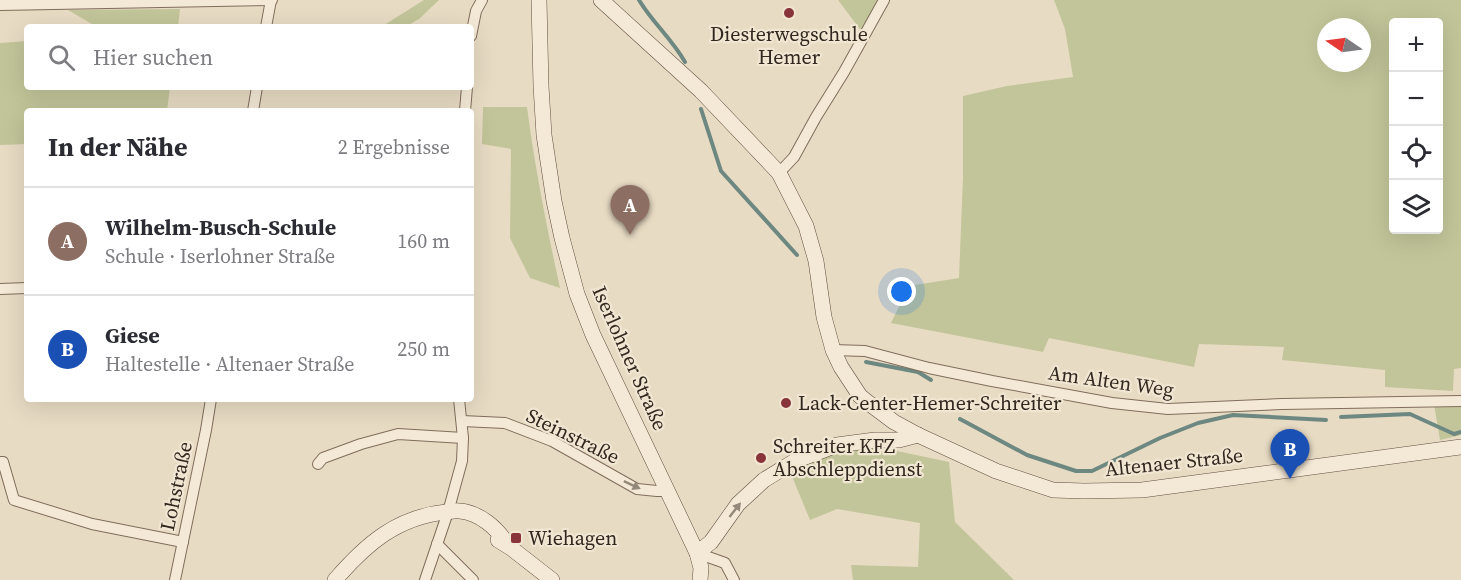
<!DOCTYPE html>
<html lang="de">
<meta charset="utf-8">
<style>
:root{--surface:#fff;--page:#f2f2f3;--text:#2b2b33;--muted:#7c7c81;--line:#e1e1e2;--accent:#88343a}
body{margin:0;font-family:"Source Serif 4",serif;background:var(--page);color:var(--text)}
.controls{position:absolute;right:18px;top:18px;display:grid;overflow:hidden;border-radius:6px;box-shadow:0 6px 24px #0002}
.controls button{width:54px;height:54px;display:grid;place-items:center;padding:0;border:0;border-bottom:2px solid var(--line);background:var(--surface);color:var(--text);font:30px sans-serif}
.compass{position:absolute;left:1317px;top:18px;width:54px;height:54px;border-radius:50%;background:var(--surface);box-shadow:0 6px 24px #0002;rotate:283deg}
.you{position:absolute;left:902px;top:292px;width:21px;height:21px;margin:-15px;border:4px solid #fff;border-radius:50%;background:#1a73e8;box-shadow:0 0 0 9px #1a73e833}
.badge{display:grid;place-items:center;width:39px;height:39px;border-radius:50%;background:var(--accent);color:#fff;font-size:20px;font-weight:700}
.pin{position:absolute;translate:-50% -50px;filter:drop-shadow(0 2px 3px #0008)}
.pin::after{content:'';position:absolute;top:32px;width:21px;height:18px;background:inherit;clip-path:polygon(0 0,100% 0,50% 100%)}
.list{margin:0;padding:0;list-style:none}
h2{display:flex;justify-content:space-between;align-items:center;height:78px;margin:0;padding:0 24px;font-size:26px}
h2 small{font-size:20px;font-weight:400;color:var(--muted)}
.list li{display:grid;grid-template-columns:39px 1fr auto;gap:18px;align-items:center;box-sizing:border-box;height:108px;padding:0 24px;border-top:2px solid var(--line)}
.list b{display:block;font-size:22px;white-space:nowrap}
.list p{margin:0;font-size:20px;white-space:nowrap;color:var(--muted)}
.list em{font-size:20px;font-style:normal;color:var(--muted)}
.icon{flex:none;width:33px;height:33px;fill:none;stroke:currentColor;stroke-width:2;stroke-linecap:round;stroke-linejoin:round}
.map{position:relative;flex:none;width:1461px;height:580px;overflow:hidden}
.search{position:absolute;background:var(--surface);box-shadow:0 6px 24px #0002;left:24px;top:24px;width:450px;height:66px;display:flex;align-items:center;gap:15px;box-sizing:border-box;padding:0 21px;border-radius:6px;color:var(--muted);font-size:22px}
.panel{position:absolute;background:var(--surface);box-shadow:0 6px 24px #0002;left:24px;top:108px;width:450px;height:294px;border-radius:6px}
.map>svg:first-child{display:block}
.green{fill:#c2c599;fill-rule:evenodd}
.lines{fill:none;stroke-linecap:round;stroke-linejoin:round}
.stream{stroke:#6d8880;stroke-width:4}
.street-casing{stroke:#806d5c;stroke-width:12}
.secondary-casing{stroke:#624f40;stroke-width:16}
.street{stroke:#f4e9d6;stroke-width:10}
.secondary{stroke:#f4e9d6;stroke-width:15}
.oneway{fill:#93887a}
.poi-dot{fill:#88343a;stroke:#f0e6d2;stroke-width:2}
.labels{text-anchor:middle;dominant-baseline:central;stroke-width:4.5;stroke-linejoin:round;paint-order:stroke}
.poi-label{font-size:20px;fill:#32271f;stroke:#f0e6d2;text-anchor:start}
.street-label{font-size:20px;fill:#32271f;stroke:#f0e6d2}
</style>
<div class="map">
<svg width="1461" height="580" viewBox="0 0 1461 580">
<rect width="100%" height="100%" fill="#e8dbc4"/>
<g class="green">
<path d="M 424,0 L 439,0 L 419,19 L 405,27 L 381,27 Z"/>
<path d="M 838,0 L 881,0 L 863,33 Z"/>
<path d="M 1054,0 L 1461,0 L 1461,368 L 1454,369 L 1453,391 L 1385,387 L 1385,370 L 1282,360 L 1284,347 L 1199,344 L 1194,367 L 1049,338 L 1043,352 L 891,323 L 909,286 L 959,278 L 963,177 L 963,96 L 1007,86 L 1073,77 L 1065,29 ZM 1438,22 L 1438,230 L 1394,230 L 1394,22 ZM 1326,27 L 1362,27 L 1362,63 L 1326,63 Z"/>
<path d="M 180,9 L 178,27 L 97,27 L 68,10 Z"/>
<path d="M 27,41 L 27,87 L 170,87 L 167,111 L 27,111 L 27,144 L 0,145 L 0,43 Z"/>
<path d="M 483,107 L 527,107 C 535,168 547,228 560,288 L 530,278 L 510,238 L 511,149 L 482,144 Z"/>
<path d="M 1434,404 L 1461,405 L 1461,435 L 1440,440 Z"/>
<path d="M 878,447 L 949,462 L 955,522 L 1014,580 L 853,580 L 851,565 L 918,567 L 920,523 L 837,509 L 810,520 L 789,469 L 839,450 Z"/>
</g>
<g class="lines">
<g class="stream">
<path d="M 639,0 C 652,22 672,39 685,62"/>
<path d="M 701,109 L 721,171 L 797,255"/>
<path d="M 866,362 L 918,372 L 931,380"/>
<path d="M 1341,417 L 1410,414 L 1454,434 L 1461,432"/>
<path d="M 960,419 L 1027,455 L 1076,471 L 1092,471 L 1160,438 L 1198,423 L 1233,415 L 1326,420"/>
</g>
<g class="street-casing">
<g id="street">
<path d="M 0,5 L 272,0"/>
<path d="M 266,27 L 271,0"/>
<path d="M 471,36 L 476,11 L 482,0"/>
<path d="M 253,111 L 257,87"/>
<path d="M 465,111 L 467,87"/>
<path d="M 779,173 L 794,157 L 816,117 L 844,72 L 884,0"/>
<path d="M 0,289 L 27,288"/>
<path d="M 833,350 L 865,351 L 929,368 L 992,381 L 1112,403 L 1168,409 L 1282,404 L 1461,401"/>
<path d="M 462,421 L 505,423 L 552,441 L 637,489 L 657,491 L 667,491"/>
<path d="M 0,462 L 3,462 L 14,500 L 92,524 L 183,542"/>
<path d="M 318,464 L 323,458 L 361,444 L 398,434 L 463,438"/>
<path d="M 437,544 L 473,580"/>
<path d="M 697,553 L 725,563 L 734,580"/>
<path d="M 175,580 L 206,430 L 211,399"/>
<path d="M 425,580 L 448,512 L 462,461 L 463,438 L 459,399"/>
</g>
</g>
<g class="secondary-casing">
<g id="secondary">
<path d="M 539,0 L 541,86 L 544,135 L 554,201 L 562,238 L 577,294 L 593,335 L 697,553 L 701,568 L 700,580"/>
<path d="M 601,0 L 701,91 L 779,173 L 806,226 L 816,261 L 824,317 L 833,350 L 841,367 L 860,396 L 866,401 L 894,422 L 918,435 L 996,471 L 1053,490 L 1084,491 L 1142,490 L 1461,447"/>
<path d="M 498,540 L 511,548 L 552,580"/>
<path d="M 697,553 L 711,542 L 738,504 L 764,480 L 795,461 L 837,445 L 875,440 L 899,440 L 918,435"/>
<path d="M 335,580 C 366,544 397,517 446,512 C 450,512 455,510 460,511 C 480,513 497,528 507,544"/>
</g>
</g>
<use href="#street" class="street"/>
<use href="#secondary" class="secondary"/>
</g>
<defs><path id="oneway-solid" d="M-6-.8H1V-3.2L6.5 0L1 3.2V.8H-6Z" transform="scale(1.5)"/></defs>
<g class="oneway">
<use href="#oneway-solid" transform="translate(632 485) rotate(25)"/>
<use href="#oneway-solid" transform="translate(735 510) rotate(-52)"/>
</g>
<g class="poi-dot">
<circle cx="789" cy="13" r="6"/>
<circle cx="786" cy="403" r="6"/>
<circle cx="761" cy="458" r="6"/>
<rect x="510" y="532" width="12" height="12" rx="3"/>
</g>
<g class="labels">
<g class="poi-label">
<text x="789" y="34" text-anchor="middle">Diesterwegschule<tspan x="789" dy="23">Hemer</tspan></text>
<text x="798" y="403">Lack-Center-Hemer-Schreiter</text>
<text x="773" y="446">Schreiter KFZ<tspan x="773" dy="23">Abschleppdienst</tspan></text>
<text x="528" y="538">Wiehagen</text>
</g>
<g class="street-label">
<text transform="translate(630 358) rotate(66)">Iserlohner Straße</text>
<text transform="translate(1111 381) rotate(8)">Am Alten Weg</text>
<text transform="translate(573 436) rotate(26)">Steinstraße</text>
<text transform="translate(1174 462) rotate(-6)">Altenaer Straße</text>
<text transform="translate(176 486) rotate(-78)">Lohstraße</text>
</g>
</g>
</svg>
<div class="controls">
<button>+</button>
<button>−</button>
<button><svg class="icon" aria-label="locate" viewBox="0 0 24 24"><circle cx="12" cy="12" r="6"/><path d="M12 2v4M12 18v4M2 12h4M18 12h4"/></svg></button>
<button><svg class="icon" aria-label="layers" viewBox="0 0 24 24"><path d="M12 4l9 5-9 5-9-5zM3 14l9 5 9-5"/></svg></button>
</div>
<svg class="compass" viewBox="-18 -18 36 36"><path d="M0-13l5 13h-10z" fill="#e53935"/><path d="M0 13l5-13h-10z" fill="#7c7c81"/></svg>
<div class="you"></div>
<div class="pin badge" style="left:630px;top:235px;background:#8d6e63">A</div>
<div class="pin badge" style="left:1290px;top:479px;background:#1a4fb4">B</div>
<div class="search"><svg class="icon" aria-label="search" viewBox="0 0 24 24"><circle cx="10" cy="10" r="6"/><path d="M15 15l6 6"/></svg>Hier suchen</div>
<section class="panel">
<h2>In der Nähe<small>2 Ergebnisse</small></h2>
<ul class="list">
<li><span class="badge" style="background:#8d6e63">A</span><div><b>Wilhelm-Busch-Schule</b><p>Schule · Iserlohner Straße</p></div><em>160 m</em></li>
<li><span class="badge" style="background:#1a4fb4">B</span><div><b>Giese</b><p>Haltestelle · Altenaer Straße</p></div><em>250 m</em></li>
</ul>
</section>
</div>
